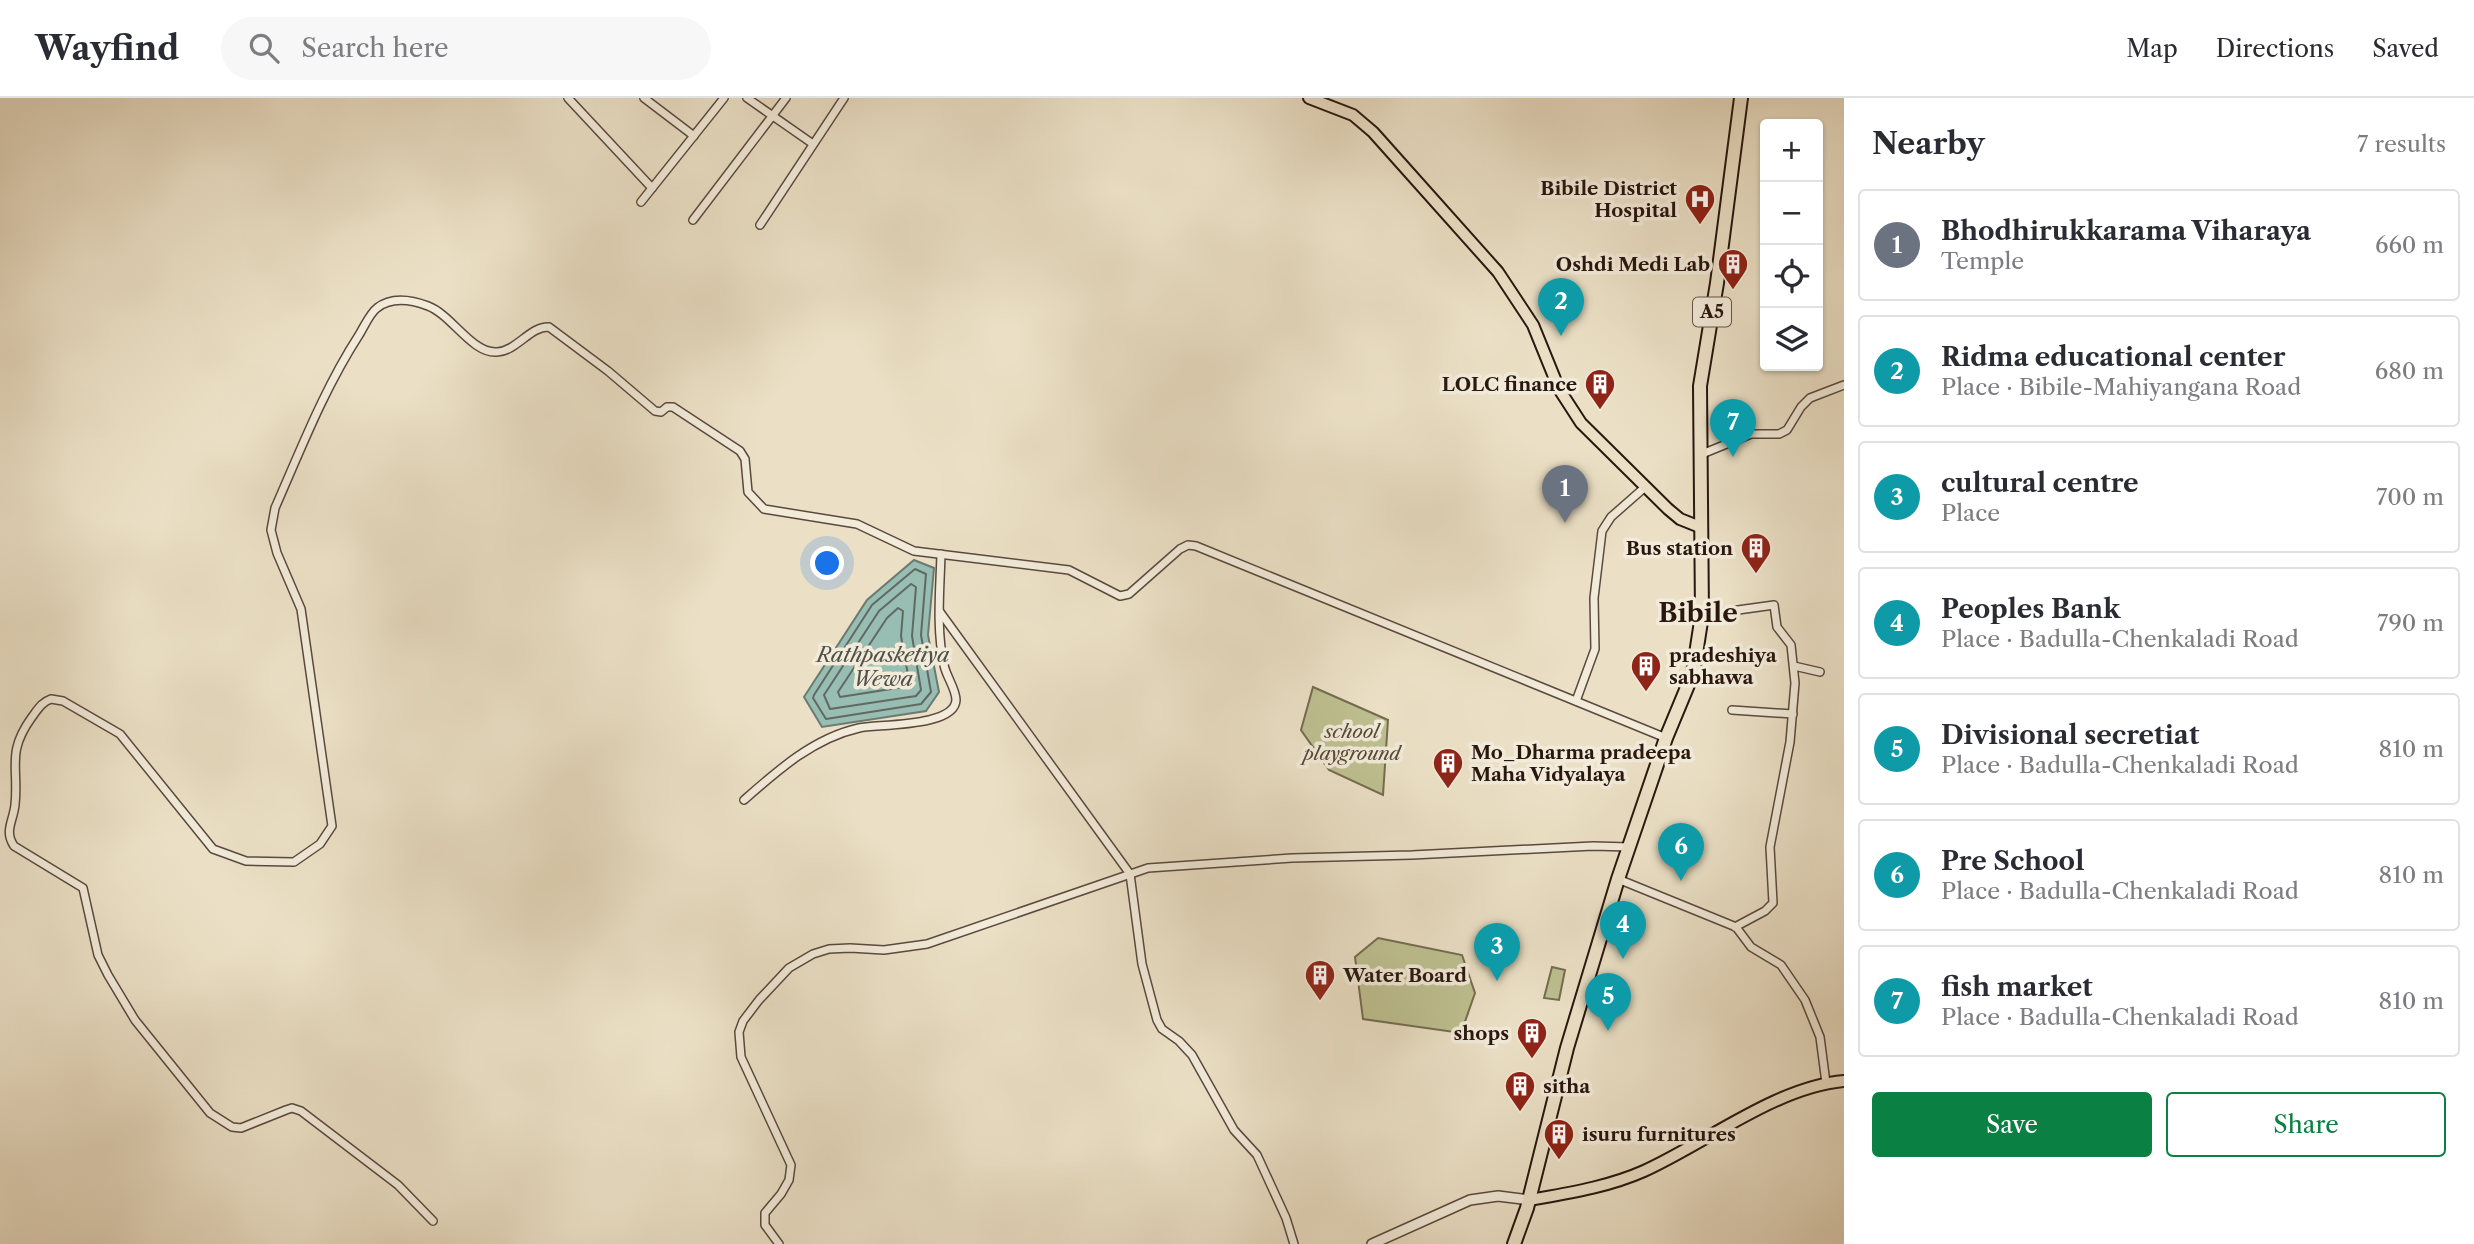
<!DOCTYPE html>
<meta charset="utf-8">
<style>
:root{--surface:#fff;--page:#f7f7f7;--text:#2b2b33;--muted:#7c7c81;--line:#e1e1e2;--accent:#0b8043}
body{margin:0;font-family:"Libre Caslon Text",serif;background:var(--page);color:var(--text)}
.controls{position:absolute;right:21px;top:21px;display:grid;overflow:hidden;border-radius:7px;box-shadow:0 2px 5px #0004}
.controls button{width:63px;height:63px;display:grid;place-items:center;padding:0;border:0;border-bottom:2px solid var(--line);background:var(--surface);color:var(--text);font:35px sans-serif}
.you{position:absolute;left:828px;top:466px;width:24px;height:24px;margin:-18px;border:5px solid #fff;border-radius:50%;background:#1a73e8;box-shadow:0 0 0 10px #1a73e833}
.badge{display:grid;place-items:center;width:46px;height:46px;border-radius:50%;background:var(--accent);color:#fff;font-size:23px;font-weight:700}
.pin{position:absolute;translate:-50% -58px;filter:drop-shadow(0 2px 4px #0008)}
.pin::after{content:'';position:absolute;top:37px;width:24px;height:21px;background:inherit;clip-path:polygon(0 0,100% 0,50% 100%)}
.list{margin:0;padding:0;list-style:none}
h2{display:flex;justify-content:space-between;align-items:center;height:91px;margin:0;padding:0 28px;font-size:30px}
h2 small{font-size:23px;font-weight:400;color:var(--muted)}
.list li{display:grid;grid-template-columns:46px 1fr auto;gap:21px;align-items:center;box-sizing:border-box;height:112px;margin:0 14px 14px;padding:0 14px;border:2px solid var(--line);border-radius:7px}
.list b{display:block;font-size:26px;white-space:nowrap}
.list p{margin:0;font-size:23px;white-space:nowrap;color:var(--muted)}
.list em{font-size:23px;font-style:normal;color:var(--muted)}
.actions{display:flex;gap:14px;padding:21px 28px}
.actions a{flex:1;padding:16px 0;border:2px solid var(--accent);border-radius:7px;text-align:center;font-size:24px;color:var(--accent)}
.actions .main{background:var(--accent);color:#fff}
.icon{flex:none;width:38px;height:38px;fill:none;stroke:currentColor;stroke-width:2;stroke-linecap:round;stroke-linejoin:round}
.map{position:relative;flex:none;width:1844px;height:1146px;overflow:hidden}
header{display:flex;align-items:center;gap:42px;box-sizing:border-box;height:98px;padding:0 35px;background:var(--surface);border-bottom:2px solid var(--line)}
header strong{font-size:33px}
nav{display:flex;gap:38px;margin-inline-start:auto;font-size:24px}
.search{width:490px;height:63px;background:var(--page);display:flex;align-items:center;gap:18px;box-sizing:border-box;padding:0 24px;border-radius:38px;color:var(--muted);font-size:26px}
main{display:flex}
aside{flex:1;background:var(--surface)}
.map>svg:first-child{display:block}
.green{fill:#bec091;stroke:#746c50;stroke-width:2}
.water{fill:#98bdb3;stroke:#6c7b72;stroke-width:2}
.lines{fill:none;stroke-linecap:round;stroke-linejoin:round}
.shore{stroke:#606a62;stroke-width:2}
.minor-casing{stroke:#5a493e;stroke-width:10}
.tertiary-casing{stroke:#5a493e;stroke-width:12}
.primary-casing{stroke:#291710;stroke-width:14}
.trunk-casing{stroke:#291710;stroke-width:16}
.minor{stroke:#f2ebda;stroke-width:7}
.tertiary{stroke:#f2ebda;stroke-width:9}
.primary{stroke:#ebe0c6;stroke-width:10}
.trunk{stroke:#ebe0c6;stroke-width:12}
.labels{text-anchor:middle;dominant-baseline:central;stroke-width:7;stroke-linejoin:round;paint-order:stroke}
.shield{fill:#f2ebda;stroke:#65574d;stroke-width:2}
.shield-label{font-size:18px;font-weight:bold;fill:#291710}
.poi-label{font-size:19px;font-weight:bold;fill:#291710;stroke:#f2ebda;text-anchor:end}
.park-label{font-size:19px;font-style:italic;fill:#564a37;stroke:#f2ebda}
.water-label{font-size:21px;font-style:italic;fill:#505149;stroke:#f2ebda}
.district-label{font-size:26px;font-weight:bold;fill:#291710;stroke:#f2ebda}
</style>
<header>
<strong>Wayfind</strong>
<div class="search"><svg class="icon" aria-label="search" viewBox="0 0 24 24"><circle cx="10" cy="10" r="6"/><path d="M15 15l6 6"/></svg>Search here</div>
<nav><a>Map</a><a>Directions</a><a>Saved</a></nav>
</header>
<main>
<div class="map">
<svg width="1844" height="1146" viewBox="0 0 1844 1146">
<rect width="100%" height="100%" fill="#ebe0c6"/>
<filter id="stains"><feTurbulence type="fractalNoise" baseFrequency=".00286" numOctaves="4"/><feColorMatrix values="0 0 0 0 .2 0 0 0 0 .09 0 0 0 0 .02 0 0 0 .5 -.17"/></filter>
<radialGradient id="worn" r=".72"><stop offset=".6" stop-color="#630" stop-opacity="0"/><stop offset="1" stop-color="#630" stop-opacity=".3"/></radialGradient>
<g class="green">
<path d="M 1313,589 L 1388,622 L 1383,697 L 1329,672 L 1301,632 Z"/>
<path d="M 1378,840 L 1462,857 L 1475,895 L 1461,935 L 1363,921 L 1355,859 Z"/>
<path d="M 1552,869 L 1565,872 L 1559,902 L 1544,900 Z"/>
</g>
<path class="water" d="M 914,462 L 934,470 L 928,537 L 939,594 L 926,613 L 822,629 L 804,599 L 867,502 Z"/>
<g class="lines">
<g class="shore">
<path d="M 915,471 L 926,476 L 921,537 L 931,594 L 921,606 L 826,621 L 813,600 L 814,597 L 872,507 Z"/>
<path d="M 911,486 L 916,489 L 912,538 L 921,592 L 916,598 L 830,611 L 824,597 L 879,513 Z"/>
<path d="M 898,510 L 903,513 L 901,538 L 910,588 L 840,599 L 838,594 L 887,520 Z"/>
</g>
<g class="minor-casing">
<g id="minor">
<path d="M 568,0 L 652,90"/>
<path d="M 644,0 L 694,38"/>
<path d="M 747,0 L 813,46"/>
<path d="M 641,104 L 724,0"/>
<path d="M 693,122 L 786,0"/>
<path d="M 760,127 L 844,0"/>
<path d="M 1702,356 L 1751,336 L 1779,336 L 1787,332 L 1801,309 L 1810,300 L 1844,287"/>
<path d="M 940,514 L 1130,776 L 1142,866 L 1157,922 L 1162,931 L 1179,943 L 1192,957 L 1234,1032 L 1257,1057 L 1286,1120 L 1294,1146"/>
<path d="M 1702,517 L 1774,507 L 1777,529 L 1791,547 L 1795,585 L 1790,644 L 1770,749 L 1773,805 L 1765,813 L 1735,829"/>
<path d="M 1794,568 L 1820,574"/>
<path d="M 1576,603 L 1595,551 L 1594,500 L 1602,433 L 1611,419 L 1644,390"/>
<path d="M 1732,612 L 1793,616"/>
<path d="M 744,702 C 778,672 814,640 859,630 C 879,626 955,629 956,602 C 956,591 946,578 944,567 C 936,531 940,492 941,456"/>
<path d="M 1618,781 L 1736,829 L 1751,849 L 1781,867 L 1805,902 L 1820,939 L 1826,985"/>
<path d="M 433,1123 L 398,1087 L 301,1013 L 292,1010 L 286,1012 L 241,1030 L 232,1029 L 210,1015 L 135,922 L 108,877 L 98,857 L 83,790 L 14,748 C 4,733 13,724 15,707 C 19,669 6,655 32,619 C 38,611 42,604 51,601 L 63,603 L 120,636 L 213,751 L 246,763 L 294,764 L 320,746 L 332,728 L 301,511 L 277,455 L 271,432 L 275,410 C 301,351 324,291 359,237 C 364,229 370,215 377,210 C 392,198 412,202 428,208 C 452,217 472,256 497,254 C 517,253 530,228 549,229 L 608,273 L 655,313 L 661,314 L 667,309 L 673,309 L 740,353 L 745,361 L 748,394 L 764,411 L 857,426 L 914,453 L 1069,472 L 1120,498 L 1129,496 L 1180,451 L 1188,447 L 1196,448 L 1666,640"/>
<path d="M 779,1146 L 765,1127 L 765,1115 L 781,1096 L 789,1082 L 791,1067 L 741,959 L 739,934 L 743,923 L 759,902 L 789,870 L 813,856 L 829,851 L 850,850 L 884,852 L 927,846 L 1148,770 L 1292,760 L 1412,757 L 1593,748 L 1630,749"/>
</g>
</g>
<g class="tertiary-casing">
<path id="tertiary" d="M 1372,1146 L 1470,1102 L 1498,1098 L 1530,1102"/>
</g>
<g class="primary-casing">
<g id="primary">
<path d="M 1309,0 L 1353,17 L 1373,34 L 1498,174 L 1533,227 L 1559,291 L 1581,325 L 1668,411 L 1680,421 L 1700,429"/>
<path d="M 1530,1102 C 1569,1095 1608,1089 1644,1073 C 1706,1045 1776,989 1844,983"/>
</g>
</g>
<g class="trunk-casing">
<path id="trunk" d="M 1514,1146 L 1527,1110 L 1567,950 L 1618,781 L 1666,640 L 1693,575 L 1702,517 L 1700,288 L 1717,185 L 1741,0"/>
</g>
<use href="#minor" class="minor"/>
<use href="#tertiary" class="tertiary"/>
<use href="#primary" class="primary"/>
<use href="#trunk" class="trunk"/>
</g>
<defs>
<g id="hospital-pin" transform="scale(1.575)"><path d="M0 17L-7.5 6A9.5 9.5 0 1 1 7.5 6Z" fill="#8f2418" stroke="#f2ebda"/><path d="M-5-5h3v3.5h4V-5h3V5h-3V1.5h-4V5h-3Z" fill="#fff"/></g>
<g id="building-pin" transform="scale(1.575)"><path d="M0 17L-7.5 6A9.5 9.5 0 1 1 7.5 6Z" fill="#8f2418" stroke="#f2ebda"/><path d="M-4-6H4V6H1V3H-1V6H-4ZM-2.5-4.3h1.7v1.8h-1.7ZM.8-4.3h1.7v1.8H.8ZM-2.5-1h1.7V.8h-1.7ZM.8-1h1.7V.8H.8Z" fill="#fff"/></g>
</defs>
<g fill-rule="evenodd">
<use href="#hospital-pin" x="1700" y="101"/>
<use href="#building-pin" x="1733" y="166"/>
<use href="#building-pin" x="1600" y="286"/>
<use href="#building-pin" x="1756" y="450"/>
<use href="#building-pin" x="1646" y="568"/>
<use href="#building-pin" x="1448" y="665"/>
<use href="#building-pin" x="1320" y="877"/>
<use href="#building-pin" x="1532" y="935"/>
<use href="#building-pin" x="1520" y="988"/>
<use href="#building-pin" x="1559" y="1036"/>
</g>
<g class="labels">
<rect class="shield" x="1693" y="199.5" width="38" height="29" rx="5"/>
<g class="shield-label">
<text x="1712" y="214">A5</text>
</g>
<g class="poi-label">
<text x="1677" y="90">Bibile District<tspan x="1677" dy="22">Hospital</tspan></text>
<text x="1710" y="166">Oshdi Medi Lab</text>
<text x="1577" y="286">LOLC finance</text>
<text x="1733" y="450">Bus station</text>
<text x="1669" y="557" text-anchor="start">pradeshiya<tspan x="1669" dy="22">sabhawa</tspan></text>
<text x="1471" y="654" text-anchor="start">Mo_Dharma pradeepa<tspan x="1471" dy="22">Maha Vidyalaya</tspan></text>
<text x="1343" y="877" text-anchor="start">Water Board</text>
<text x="1509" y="935">shops</text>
<text x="1543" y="988" text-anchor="start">sitha</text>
<text x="1582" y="1036" text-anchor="start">isuru furnitures</text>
</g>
<g class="park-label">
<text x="1352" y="633">school<tspan x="1352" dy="22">playground</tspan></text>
</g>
<g class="water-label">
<text x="883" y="556">Rathpasketiya<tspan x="883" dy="24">Wewa</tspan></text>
</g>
<g class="district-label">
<text x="1698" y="515">Bibile</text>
</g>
</g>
<rect width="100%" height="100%" filter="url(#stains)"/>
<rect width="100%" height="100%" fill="url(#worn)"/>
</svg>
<div class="controls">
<button>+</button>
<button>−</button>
<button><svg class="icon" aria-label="locate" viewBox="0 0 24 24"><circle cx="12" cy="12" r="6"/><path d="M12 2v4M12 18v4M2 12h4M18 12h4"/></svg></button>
<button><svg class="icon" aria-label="layers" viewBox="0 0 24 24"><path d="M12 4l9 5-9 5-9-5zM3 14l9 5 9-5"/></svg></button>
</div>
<div class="you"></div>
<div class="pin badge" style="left:1565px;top:425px;background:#6b7280">1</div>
<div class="pin badge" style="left:1561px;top:238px;background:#0f9aa8">2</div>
<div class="pin badge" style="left:1497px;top:883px;background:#0f9aa8">3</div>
<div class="pin badge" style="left:1623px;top:861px;background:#0f9aa8">4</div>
<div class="pin badge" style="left:1608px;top:933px;background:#0f9aa8">5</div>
<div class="pin badge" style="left:1681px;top:783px;background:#0f9aa8">6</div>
<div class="pin badge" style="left:1733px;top:359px;background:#0f9aa8">7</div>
</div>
<aside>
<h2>Nearby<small>7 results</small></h2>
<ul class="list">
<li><span class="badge" style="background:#6b7280">1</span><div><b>Bhodhirukkarama Viharaya</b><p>Temple</p></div><em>660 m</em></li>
<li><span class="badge" style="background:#0f9aa8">2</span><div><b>Ridma educational center</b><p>Place · Bibile-Mahiyangana Road</p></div><em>680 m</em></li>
<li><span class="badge" style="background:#0f9aa8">3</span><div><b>cultural centre</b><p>Place</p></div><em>700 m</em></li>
<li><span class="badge" style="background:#0f9aa8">4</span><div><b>Peoples Bank</b><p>Place · Badulla-Chenkaladi Road</p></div><em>790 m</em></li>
<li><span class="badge" style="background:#0f9aa8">5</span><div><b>Divisional secretiat</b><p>Place · Badulla-Chenkaladi Road</p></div><em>810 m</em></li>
<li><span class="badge" style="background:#0f9aa8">6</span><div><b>Pre School</b><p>Place · Badulla-Chenkaladi Road</p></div><em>810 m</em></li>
<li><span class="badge" style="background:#0f9aa8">7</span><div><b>fish market</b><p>Place · Badulla-Chenkaladi Road</p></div><em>810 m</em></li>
</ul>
<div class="actions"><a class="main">Save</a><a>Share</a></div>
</aside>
</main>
